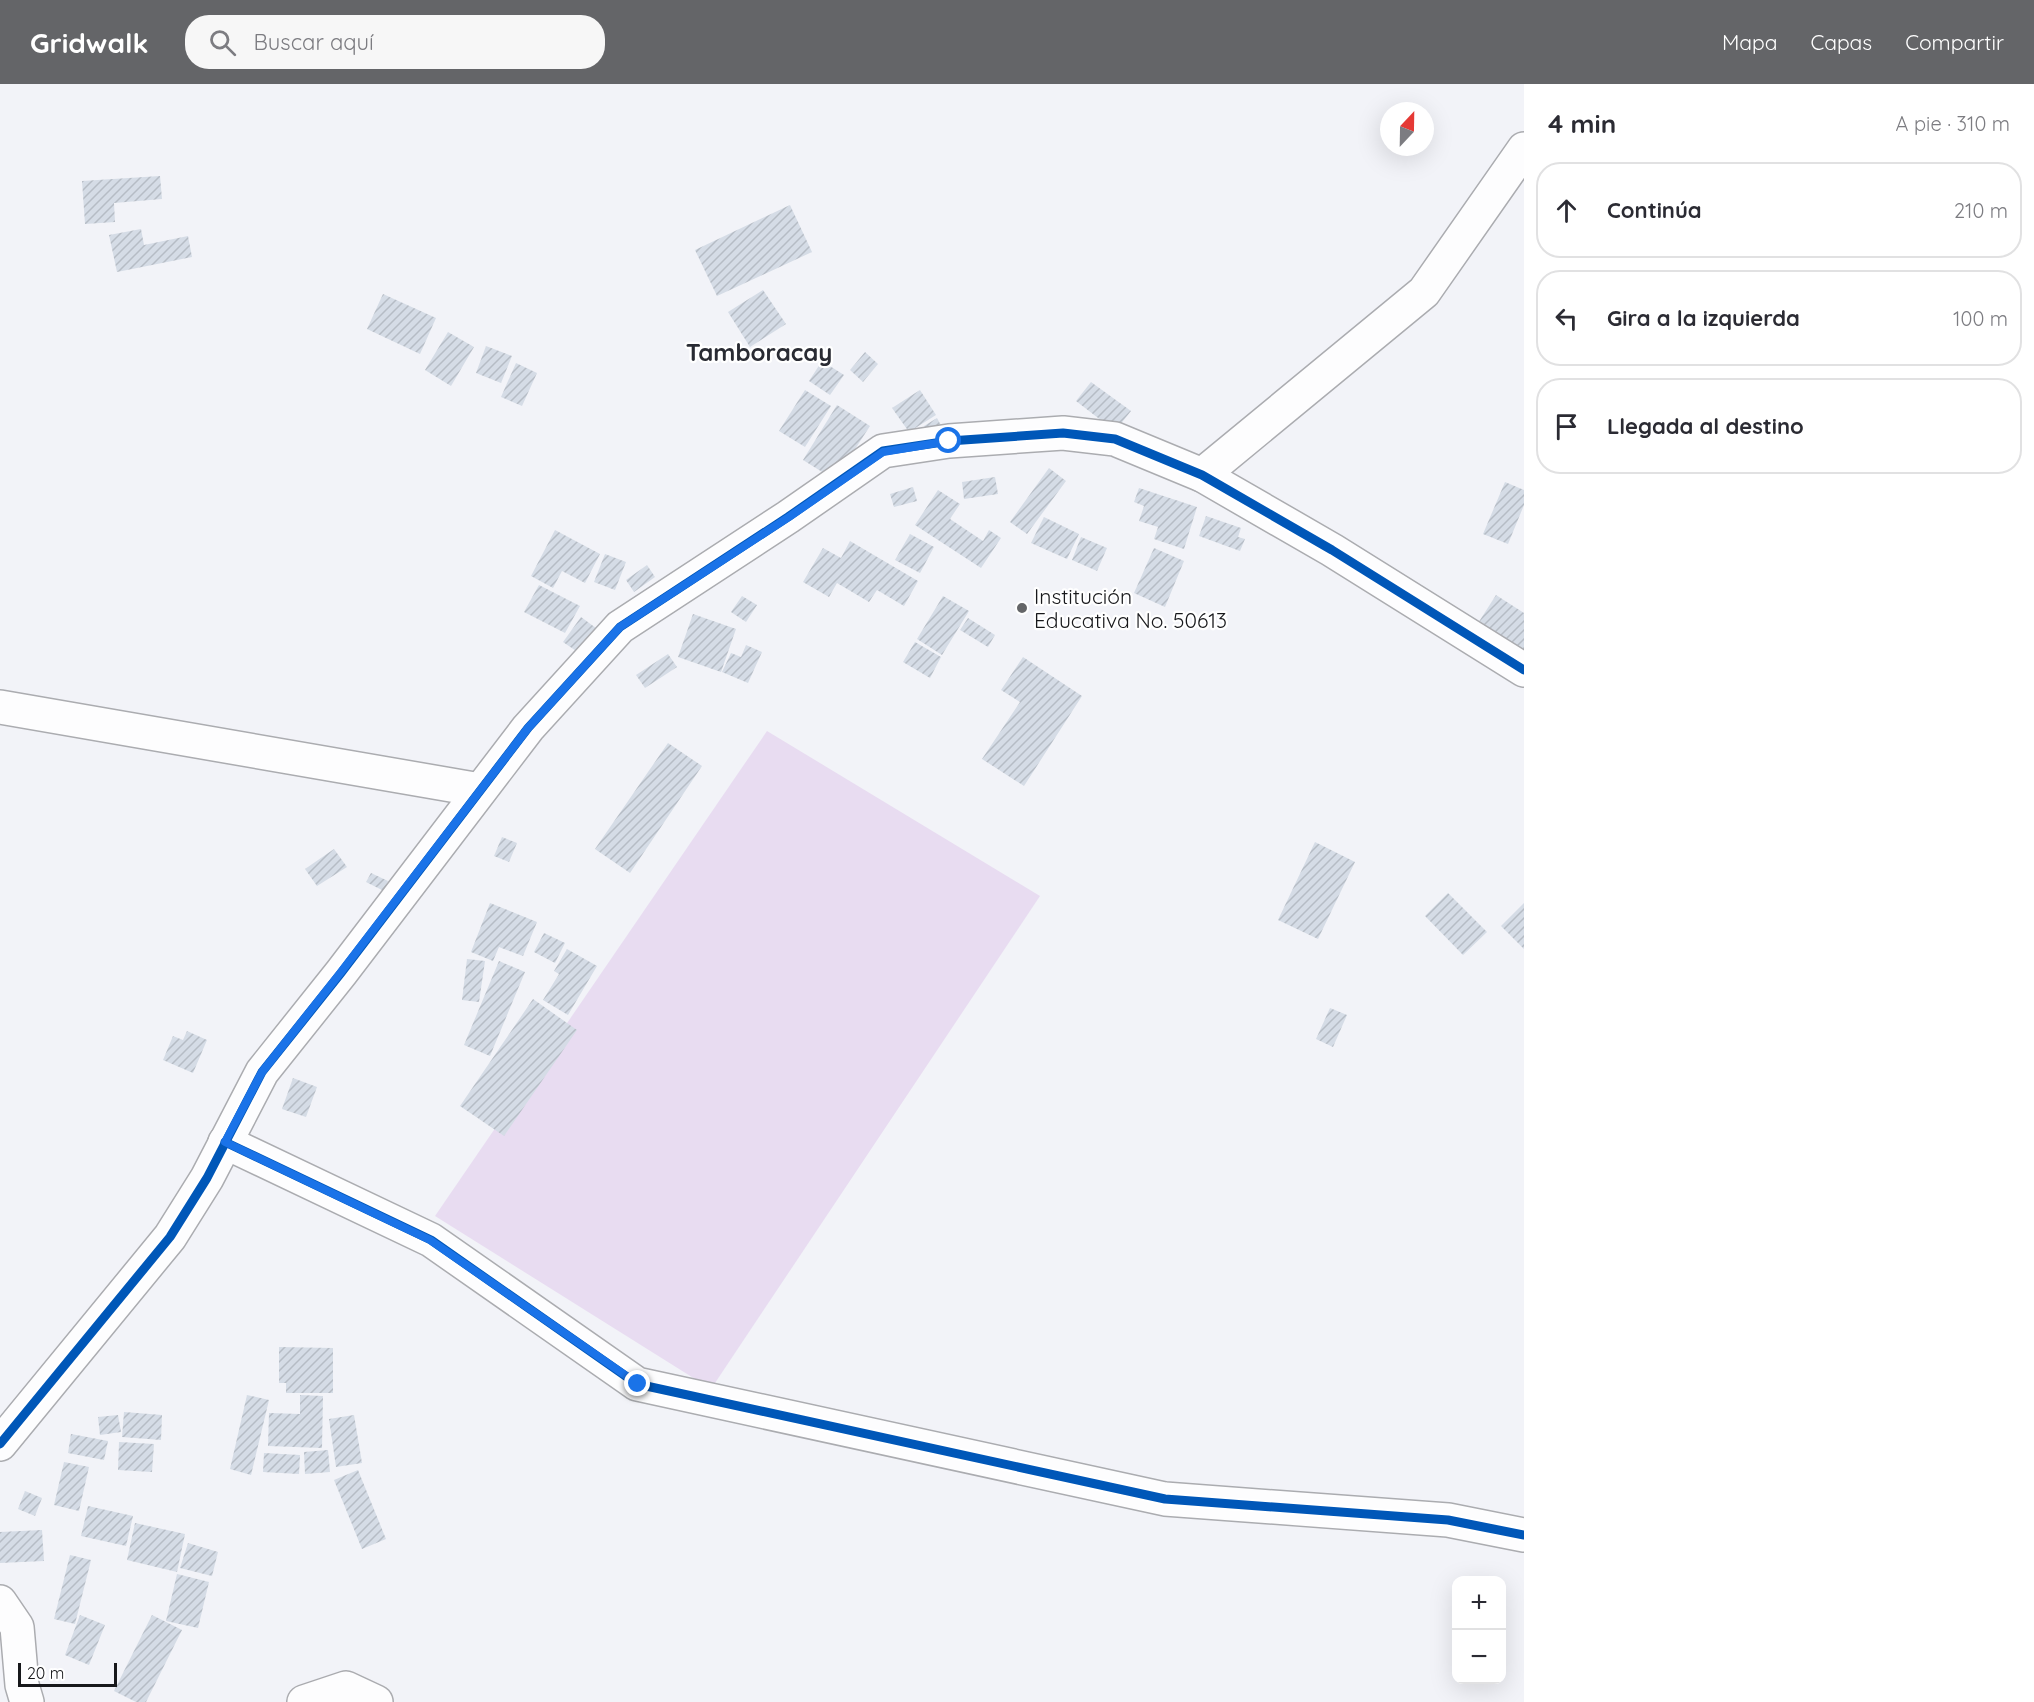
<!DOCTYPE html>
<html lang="es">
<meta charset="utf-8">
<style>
:root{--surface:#fff;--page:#f7f7f7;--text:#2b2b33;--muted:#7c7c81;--line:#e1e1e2;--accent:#646568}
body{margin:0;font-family:Quicksand,sans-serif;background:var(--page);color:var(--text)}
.controls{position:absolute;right:18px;bottom:18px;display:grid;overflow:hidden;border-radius:12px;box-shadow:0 6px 24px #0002}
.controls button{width:54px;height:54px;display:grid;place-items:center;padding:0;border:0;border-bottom:2px solid var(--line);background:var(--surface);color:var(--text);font:30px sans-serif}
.compass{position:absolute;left:1380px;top:18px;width:54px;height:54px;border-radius:50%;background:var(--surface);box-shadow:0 6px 24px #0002;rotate:22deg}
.scale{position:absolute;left:18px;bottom:15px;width:99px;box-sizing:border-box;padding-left:6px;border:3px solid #17181b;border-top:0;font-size:16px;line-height:21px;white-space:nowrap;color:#17181b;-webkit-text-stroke:4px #fff;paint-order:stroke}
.stop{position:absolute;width:18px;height:18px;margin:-14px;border:4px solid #1a73e8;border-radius:50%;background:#fff}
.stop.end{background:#1a73e8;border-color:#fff;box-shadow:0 2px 6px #0008}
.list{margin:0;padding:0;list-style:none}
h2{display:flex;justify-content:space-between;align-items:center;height:78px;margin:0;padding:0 24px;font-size:26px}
h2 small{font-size:20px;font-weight:400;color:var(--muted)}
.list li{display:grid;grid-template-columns:39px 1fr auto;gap:18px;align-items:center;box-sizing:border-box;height:96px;margin:0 12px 12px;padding:0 12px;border:2px solid var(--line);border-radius:24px}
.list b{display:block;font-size:22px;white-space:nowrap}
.list em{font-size:20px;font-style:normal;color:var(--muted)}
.icon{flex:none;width:33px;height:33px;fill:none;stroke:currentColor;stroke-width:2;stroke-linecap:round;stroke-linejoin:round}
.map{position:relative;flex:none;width:1524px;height:1618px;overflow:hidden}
header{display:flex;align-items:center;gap:36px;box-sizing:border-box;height:84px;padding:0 30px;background:var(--accent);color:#fff}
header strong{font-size:28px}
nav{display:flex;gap:33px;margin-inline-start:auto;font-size:21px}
.search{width:420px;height:54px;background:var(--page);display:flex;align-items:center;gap:15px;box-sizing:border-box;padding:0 21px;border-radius:24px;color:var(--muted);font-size:22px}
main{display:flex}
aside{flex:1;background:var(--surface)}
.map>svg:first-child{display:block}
.pitch{fill:#e8dcf1}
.building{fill:url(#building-hatch)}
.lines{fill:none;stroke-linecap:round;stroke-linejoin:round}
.street-casing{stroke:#abacb0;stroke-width:36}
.secondary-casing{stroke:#abacb0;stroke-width:36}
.street{stroke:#fdfdfe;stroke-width:33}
.secondary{stroke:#fdfdfe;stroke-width:33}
.cycleway-casing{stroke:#fff;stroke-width:13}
.cycleway{stroke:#0057b8;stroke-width:9}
.route{stroke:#1a73e8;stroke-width:8}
.poi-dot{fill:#646568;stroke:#fff;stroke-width:2}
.labels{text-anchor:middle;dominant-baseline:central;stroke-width:4.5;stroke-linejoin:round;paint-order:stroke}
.poi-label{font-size:21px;fill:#17181b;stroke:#fff;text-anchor:start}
.quarter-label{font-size:24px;font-weight:bold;fill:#292b33;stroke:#fff}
</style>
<header>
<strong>Gridwalk</strong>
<div class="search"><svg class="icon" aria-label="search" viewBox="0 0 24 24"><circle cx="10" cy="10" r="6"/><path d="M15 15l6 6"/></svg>Buscar aquí</div>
<nav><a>Mapa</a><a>Capas</a><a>Compartir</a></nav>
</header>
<main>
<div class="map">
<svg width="1524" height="1618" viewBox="0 0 1524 1618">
<defs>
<pattern id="building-hatch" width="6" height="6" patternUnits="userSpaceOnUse" patternTransform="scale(1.5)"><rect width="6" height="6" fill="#d5dce6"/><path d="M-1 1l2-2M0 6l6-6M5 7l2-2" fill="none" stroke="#b6bcc5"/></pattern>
</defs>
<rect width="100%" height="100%" fill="#f2f3f8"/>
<path class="pitch" d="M 767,647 L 1040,812 L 711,1305 L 435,1132 Z"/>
<g class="building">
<path d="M 160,92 L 162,115 L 114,119 L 115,138 L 85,140 L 82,97 Z"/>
<path d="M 790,121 L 812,168 L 717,212 L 695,166 Z"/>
<path d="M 141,145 L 144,161 L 188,152 L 192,173 L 117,188 L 109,151 Z"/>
<path d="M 763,206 L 786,240 L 750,263 L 728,228 Z"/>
<path d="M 383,210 L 436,234 L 420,270 L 367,245 Z"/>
<path d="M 448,248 L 474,263 L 451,302 L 425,286 Z"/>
<path d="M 486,262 L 512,272 L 501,299 L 476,289 Z"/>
<path d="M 865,268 L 878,280 L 863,298 L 850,286 Z"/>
<path d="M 822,277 L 844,291 L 830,311 L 809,297 Z"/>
<path d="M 516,279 L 537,289 L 522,322 L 501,313 Z"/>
<path d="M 1091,298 L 1131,327 L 1115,347 L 1076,317 Z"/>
<path d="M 805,306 L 831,322 L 805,363 L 779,347 Z"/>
<path d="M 920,306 L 936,331 L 909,348 L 892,324 Z"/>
<path d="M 837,321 L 870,342 L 835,396 L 803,376 Z"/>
<path d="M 937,334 L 944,347 L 931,354 L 924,342 Z"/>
<path d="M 1049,384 L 1066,397 L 1027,450 L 1010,438 Z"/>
<path d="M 995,393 L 998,410 L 964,415 L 962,398 Z"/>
<path d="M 1505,398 L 1524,406 L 1524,421 L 1508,460 L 1483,450 Z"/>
<path d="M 913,403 L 917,417 L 894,423 L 890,410 Z"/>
<path d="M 1139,404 L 1197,423 L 1184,465 L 1154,455 L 1158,443 L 1139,437 L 1144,422 L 1134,418 Z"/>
<path d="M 938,406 L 960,420 L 950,435 L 983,457 L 989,446 L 1001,454 L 981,484 L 915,441 Z"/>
<path d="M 1206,432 L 1241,444 L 1238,453 L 1245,455 L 1240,467 L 1199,452 Z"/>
<path d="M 1044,433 L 1079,450 L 1067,475 L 1031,459 Z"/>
<path d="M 555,446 L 600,470 L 585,499 L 562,487 L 553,504 L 531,492 Z"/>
<path d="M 910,450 L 934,463 L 920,489 L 895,476 Z"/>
<path d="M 1081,453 L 1107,464 L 1097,487 L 1072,476 Z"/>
<path d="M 850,457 L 918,497 L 904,522 L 877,506 L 869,518 L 837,499 L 829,513 L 803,498 L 823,464 L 841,474 Z"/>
<path d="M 1154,464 L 1184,477 L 1165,523 L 1134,509 Z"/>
<path d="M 605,470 L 626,478 L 615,506 L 594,498 Z"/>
<path d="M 647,481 L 655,493 L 634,508 L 626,496 Z"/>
<path d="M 539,501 L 580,522 L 565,549 L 524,528 Z"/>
<path d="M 1496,511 L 1524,529 L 1524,566 L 1518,576 L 1473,547 Z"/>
<path d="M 742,512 L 757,521 L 746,538 L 731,528 Z"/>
<path d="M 943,512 L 969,527 L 942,571 L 917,555 Z"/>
<path d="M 693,530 L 736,545 L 721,588 L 678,573 Z"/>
<path d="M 581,533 L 600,547 L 582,571 L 563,558 Z"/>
<path d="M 968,534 L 995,551 L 988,563 L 960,546 Z"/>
<path d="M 915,558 L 941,573 L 930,594 L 903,578 Z"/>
<path d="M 746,561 L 762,568 L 748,599 L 722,588 L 731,569 L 741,573 Z"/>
<path d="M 668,570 L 677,583 L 645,604 L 636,591 Z"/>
<path d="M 1023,573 L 1082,612 L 1024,702 L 982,675 L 1020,618 L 1001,606 Z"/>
<path d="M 668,659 L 702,682 L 630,789 L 595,765 Z"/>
<path d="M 502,753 L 517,759 L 509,778 L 494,772 Z"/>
<path d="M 1315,758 L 1355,778 L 1318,855 L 1278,836 Z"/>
<path d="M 334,765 L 347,783 L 317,802 L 305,785 Z"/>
<path d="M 371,789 L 388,797 L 384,807 L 366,798 Z"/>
<path d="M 1448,809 L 1487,848 L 1463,871 L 1425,832 Z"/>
<path d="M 490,819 L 537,838 L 523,872 L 499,863 L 493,877 L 471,868 Z"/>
<path d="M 1524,819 L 1524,865 L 1501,842 Z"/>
<path d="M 544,849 L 565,859 L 555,879 L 534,868 Z"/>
<path d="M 567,865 L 597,882 L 568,931 L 543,916 L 559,890 L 554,887 Z"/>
<path d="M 467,875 L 485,877 L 479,918 L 462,916 Z"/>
<path d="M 499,877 L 525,888 L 490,972 L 464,961 Z"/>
<path d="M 533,915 L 577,946 L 504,1052 L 460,1022 Z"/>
<path d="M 1330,924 L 1347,931 L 1333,963 L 1316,955 Z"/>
<path d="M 187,947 L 207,956 L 193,989 L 163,976 L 173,952 L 183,956 Z"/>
<path d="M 293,994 L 317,1003 L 306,1033 L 282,1025 Z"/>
<path d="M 279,1263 L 333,1264 L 333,1309 L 286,1309 L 286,1299 L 279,1299 Z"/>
<path d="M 247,1311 L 269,1316 L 251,1391 L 230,1385 Z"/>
<path d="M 300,1311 L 323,1312 L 322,1364 L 268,1362 L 269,1329 L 300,1330 Z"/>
<path d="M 124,1328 L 162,1331 L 161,1356 L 122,1353 Z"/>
<path d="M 118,1331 L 121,1348 L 100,1351 L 98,1333 Z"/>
<path d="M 354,1331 L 362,1379 L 336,1383 L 329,1335 Z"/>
<path d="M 71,1350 L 108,1357 L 104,1376 L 68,1369 Z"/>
<path d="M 119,1358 L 154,1360 L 152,1388 L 118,1386 Z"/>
<path d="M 328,1366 L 330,1388 L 305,1390 L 304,1368 Z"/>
<path d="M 264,1369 L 300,1371 L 299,1390 L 263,1388 Z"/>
<path d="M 64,1378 L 89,1383 L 79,1427 L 54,1421 Z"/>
<path d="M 358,1386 L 386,1455 L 362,1465 L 334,1396 Z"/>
<path d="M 25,1407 L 42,1414 L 35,1432 L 18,1425 Z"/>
<path d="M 88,1422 L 133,1432 L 126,1462 L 81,1452 Z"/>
<path d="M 135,1439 L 185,1450 L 177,1488 L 127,1476 Z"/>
<path d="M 42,1446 L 44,1477 L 0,1479 L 0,1448 Z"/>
<path d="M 188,1459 L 218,1468 L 212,1492 L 180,1484 Z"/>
<path d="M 70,1471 L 91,1476 L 75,1540 L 54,1535 Z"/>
<path d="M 177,1490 L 209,1498 L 198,1544 L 166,1537 Z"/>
<path d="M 80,1531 L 105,1541 L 89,1581 L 65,1571 Z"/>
<path d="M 152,1531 L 182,1546 L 146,1618 L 136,1618 L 114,1607 Z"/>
</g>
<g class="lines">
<g class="street-casing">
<g id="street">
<path d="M 1202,391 L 1424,208 L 1524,65"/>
<path d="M 0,623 L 480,706"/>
<path d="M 225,1058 L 431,1156 L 637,1300 L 1165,1415 L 1448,1436 L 1524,1451"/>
</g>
</g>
<g class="secondary-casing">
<g id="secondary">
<path d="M 0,1360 L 170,1153 L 207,1094 L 262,988 L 341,889 L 528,644 L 620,543 L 788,433 L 883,367 L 949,357 L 1063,349 L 1115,355 L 1202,391 L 1332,466 L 1524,586"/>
<path d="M 0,1518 L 17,1543 L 22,1601 L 27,1618"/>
<path d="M 304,1618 L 346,1604 L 376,1618"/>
</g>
</g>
<use href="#street" class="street"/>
<use href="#secondary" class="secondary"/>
<g class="cycleway-casing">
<g id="cycleway">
<path d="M 225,1058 L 431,1156 L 637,1300 L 1165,1415 L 1448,1436 L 1524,1451"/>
<path d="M 0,1360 L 170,1153 L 207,1094 L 262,988 L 341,889 L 528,644 L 620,543 L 788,433 L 883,367 L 949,357 L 1063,349 L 1115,355 L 1202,391 L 1332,466 L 1524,586"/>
</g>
</g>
<use href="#cycleway" class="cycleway"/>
</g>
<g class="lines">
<path class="route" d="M 638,1300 L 430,1156 L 225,1058 L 262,988 L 341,888 L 528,644 L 620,543 L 789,433 L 883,368 L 949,357"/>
</g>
<circle class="poi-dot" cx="1022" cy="524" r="6"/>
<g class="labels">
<g class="poi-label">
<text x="1034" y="512">Institución<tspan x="1034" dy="24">Educativa No. 50613</tspan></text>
</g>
<g class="quarter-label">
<text x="759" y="268">Tamboracay</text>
</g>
</g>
</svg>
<div class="controls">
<button>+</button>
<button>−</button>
</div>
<svg class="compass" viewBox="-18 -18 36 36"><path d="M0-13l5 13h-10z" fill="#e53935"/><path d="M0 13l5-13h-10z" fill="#7c7c81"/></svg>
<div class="scale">20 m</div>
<div class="stop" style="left:949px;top:357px"></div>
<div class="stop end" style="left:638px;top:1300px"></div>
</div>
<aside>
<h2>4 min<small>A pie · 310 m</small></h2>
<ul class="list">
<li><svg class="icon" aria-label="ahead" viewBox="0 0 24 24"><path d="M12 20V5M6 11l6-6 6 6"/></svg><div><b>Continúa</b></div><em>210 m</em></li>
<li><svg class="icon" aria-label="left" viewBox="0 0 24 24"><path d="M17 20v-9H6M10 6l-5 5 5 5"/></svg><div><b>Gira a la izquierda</b></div><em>100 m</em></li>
<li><svg class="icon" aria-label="arrive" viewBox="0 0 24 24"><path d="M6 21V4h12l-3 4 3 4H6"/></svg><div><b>Llegada al destino</b></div></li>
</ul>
</aside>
</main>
